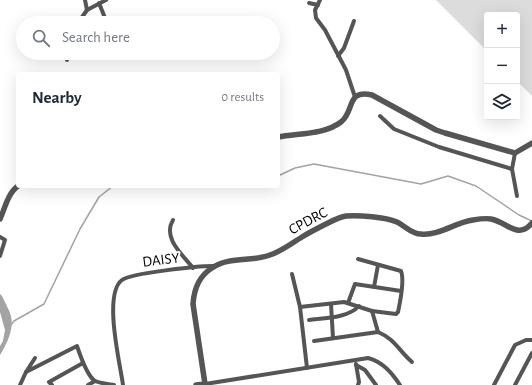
<!DOCTYPE html>
<meta charset="utf-8">
<style>
:root{--surface:#fff;--page:#f2f2f3;--text:#1f2937;--muted:#747a83;--line:#e0e1e3}
body{margin:0;font-family:"Alegreya Sans",sans-serif;background:var(--page);color:var(--text)}
.controls{position:absolute;right:12px;top:12px;display:grid;overflow:hidden;border-radius:4px;box-shadow:0 4px 16px #0002}
.controls button{width:36px;height:36px;display:grid;place-items:center;padding:0;border:0;border-bottom:1px solid var(--line);background:var(--surface);color:var(--text);font:20px sans-serif}
.list{margin:0;padding:0;list-style:none}
h2{display:flex;justify-content:space-between;align-items:center;height:52px;margin:0;padding:0 16px;font-size:17px}
h2 small{font-size:13px;font-weight:400;color:var(--muted)}
.icon{flex:none;width:22px;height:22px;fill:none;stroke:currentColor;stroke-width:2;stroke-linecap:round;stroke-linejoin:round}
.map{position:relative;flex:none;width:532px;height:385px;overflow:hidden}
.search{position:absolute;background:var(--surface);box-shadow:0 4px 16px #0002;left:16px;top:16px;width:264px;height:44px;display:flex;align-items:center;gap:10px;box-sizing:border-box;padding:0 14px;border-radius:22px;color:var(--muted);font-size:15px}
.panel{position:absolute;background:var(--surface);box-shadow:0 4px 16px #0002;left:16px;top:72px;width:264px;height:116px;border-radius:4px}
.map>svg:first-child{display:block}
.green{fill:#dcdcdc}
.water{fill:#a3a3a3}
.lines{fill:none;stroke-linecap:round;stroke-linejoin:round}
.stream{stroke:#a3a3a3;stroke-width:1.5}
.minor{stroke:#555;stroke-width:4}
.tertiary{stroke:#555;stroke-width:5.5}
.labels{text-anchor:middle;dominant-baseline:central;stroke-width:3.5;stroke-linejoin:round;paint-order:stroke}
.street-label{font-size:15px;fill:#000;stroke:#fff}
</style>
<div class="map">
<svg width="532" height="385" viewBox="0 0 532 385">
<rect width="100%" height="100%" fill="#fff"/>
<path class="green" d="M 436,0 L 532,0 L 532,96 L 517,81 L 517,15 L 487,15 L 487,51 Z"/>
<path class="water" d="M 0,294 L 2,296 C 5,303 9,309 11,316 C 14,329 7,344 0,355 L 0,346 L 3,341 L 5,330 L 0,312 Z"/>
<g class="lines">
<g class="stream">
<path d="M 278,176 L 295,168 L 314,164 L 421,184 L 448,176 L 476,186 L 519,215 L 532,221"/>
<path d="M 11,325 L 14,321 L 44,304 L 80,229 L 99,197 L 113,186"/>
</g>
<g class="minor">
<path d="M 85,0 L 87,10"/>
<path d="M 320,0 L 315,10 L 316,18 L 325,30 L 346,70 L 355,97"/>
<path d="M 99,3 L 107,23"/>
<path d="M 309,3 L 318,5"/>
<path d="M 78,23 L 87,10 L 106,0"/>
<path d="M 67,53 L 67,60"/>
<path d="M 338,56 L 344,48 L 354,21"/>
<path d="M 380,116 L 394,129 L 439,147 L 512,169"/>
<path d="M 515,153 L 512,169 L 517,196"/>
<path d="M 173,220 C 162,238 183,255 193,268"/>
<path d="M 0,237 L 5,240 L 0,256"/>
<path d="M 292,274 L 300,307 L 307,368"/>
<path d="M 374,287 L 378,265"/>
<path d="M 348,303 L 355,284 L 401,291"/>
<path d="M 331,304 L 333,338"/>
<path d="M 300,307 L 344,302 L 372,311 L 396,314 L 398,312 C 400,302 405,281 401,271 L 358,259"/>
<path d="M 372,311 L 378,332"/>
<path d="M 309,320 C 325,318 348,318 359,306"/>
<path d="M 314,341 L 378,332 C 395,339 399,351 412,362"/>
<path d="M 356,364 L 359,382 L 358,385"/>
<path d="M 356,365 L 365,370 L 376,385"/>
<path d="M 26,372 L 77,346 C 80,355 87,376 95,381 C 99,383 108,384 114,385"/>
<path d="M 205,384 L 368,358 C 383,362 392,373 400,385"/>
<path d="M 20,385 L 26,372 L 35,358"/>
<path d="M 52,385 L 49,382 L 83,363"/>
<path d="M 88,385 L 95,381"/>
<path d="M 123,385 C 120,363 103,294 122,280 C 131,273 199,266 213,266"/>
<path d="M 494,385 L 515,345 L 526,340 L 532,340"/>
<path d="M 515,385 L 532,353"/>
</g>
<g class="tertiary">
<path d="M 278,137 C 298,133 324,135 341,122 C 355,111 346,89 372,95 L 436,130 L 445,133 L 515,153 L 532,143"/>
<path d="M 0,219 C 5,208 8,193 18,186"/>
<path d="M 196,385 L 205,384 L 193,304 C 194,289 199,276 212,268 C 229,256 252,262 270,255 C 282,251 292,243 302,237 C 310,232 318,228 326,224 C 332,221 339,217 346,216 C 359,215 385,217 397,222 C 405,226 412,234 421,234 C 439,236 456,222 473,220 C 479,219 486,218 491,219 C 507,222 518,240 532,223"/>
</g>
</g>
<g class="labels">
<g class="street-label">
<text transform="translate(308 221) rotate(-28)">CPDRC</text>
<text transform="translate(161 260) rotate(-7)">DAISY</text>
</g>
</g>
</svg>
<div class="controls">
<button>+</button>
<button>−</button>
<button><svg class="icon" aria-label="layers" viewBox="0 0 24 24"><path d="M12 4l9 5-9 5-9-5zM3 14l9 5 9-5"/></svg></button>
</div>
<div class="search"><svg class="icon" aria-label="search" viewBox="0 0 24 24"><circle cx="10" cy="10" r="6"/><path d="M15 15l6 6"/></svg>Search here</div>
<section class="panel">
<h2>Nearby<small>0 results</small></h2>
<ul class="list">
</ul>
</section>
</div>
